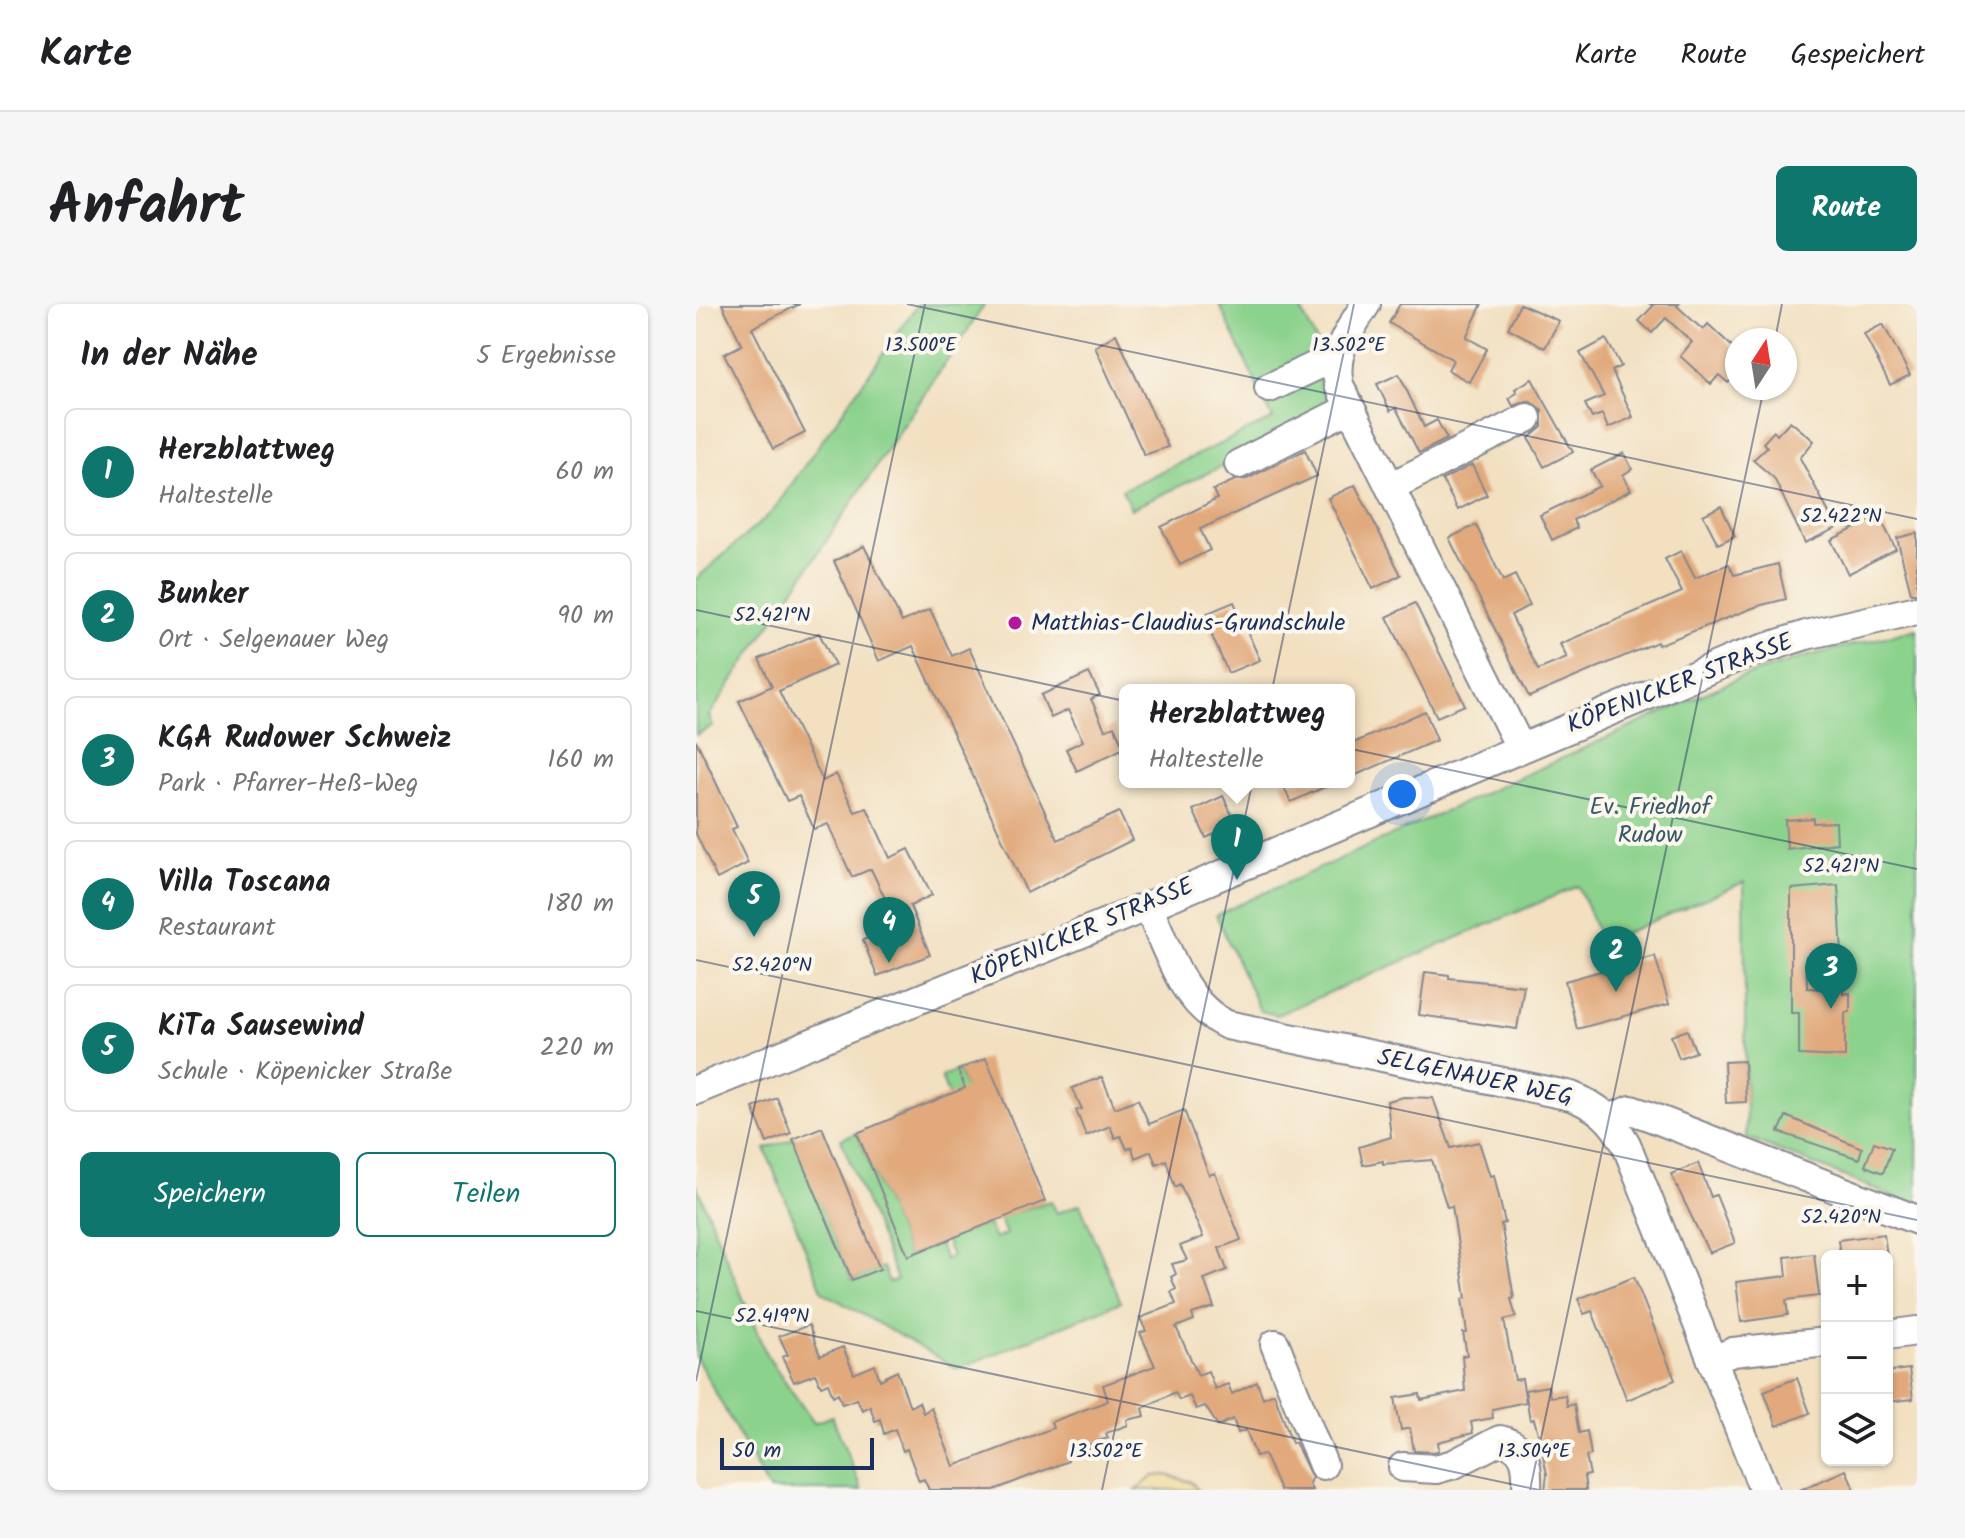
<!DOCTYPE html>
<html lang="de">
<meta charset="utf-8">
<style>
:root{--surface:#fff;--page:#f6f6f6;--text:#202124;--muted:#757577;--line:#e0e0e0;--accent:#0f766e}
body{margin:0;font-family:Kalam,sans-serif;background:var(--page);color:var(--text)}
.controls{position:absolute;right:24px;bottom:24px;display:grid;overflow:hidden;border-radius:12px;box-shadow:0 2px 6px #0004}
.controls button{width:72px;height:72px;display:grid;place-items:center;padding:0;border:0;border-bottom:2px solid var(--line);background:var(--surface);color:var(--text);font:40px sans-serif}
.compass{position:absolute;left:1029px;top:24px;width:72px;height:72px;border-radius:50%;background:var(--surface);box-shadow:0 2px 6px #0004;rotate:12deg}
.scale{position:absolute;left:24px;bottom:20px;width:154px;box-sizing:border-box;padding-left:8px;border:4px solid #1b2f5e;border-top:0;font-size:22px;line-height:28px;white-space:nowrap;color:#1b2f5e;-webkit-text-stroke:6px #fbf7ec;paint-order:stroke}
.you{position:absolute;left:706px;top:490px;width:28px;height:28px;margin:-20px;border:6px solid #fff;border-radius:50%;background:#1a73e8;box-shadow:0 0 0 12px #1a73e833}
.badge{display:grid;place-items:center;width:52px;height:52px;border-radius:50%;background:var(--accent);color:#fff;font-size:26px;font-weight:700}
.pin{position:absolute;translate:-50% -66px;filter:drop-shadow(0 2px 4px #0008)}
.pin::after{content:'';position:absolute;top:42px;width:28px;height:24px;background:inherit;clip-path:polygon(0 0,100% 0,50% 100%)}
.popup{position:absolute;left:423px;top:380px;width:236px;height:104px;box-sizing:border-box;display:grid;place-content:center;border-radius:12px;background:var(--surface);filter:drop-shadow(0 2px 6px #0005);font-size:26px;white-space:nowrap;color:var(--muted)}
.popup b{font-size:30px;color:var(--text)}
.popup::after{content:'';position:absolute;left:50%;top:100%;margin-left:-16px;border:16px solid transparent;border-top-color:var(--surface)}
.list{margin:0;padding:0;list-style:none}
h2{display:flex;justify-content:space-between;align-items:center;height:104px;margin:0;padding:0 32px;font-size:34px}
h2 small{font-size:26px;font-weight:400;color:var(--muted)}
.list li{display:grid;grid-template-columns:52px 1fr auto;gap:24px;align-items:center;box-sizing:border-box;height:128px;margin:0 16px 16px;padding:0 16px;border:2px solid var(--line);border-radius:12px}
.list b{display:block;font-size:30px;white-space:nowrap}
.list p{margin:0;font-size:26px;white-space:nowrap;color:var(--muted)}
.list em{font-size:26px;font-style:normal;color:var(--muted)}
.actions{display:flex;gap:16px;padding:24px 32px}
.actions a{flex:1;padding:18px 0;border:2px solid var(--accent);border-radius:12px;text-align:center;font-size:28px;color:var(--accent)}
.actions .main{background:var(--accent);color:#fff}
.icon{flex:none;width:44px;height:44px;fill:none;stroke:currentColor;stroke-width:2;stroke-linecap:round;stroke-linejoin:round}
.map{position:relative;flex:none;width:1221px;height:1186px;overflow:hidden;border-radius:12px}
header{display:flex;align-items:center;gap:48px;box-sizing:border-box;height:112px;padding:0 40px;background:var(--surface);border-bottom:2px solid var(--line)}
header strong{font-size:38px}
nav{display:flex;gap:44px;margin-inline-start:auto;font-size:28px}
.intro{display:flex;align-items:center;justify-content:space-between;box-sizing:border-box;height:192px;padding:0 48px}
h1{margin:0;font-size:56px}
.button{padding:20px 36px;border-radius:12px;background:var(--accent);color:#fff;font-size:28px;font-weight:700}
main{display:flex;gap:48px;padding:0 48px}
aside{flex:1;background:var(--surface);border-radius:12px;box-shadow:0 2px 6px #0004}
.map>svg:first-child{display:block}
.green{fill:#8bd28c;stroke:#538075;stroke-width:2}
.sand{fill:#eeda9e;stroke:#84847e;stroke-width:2}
.building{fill:#e1a97b}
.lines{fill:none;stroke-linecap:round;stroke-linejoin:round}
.minor-casing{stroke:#868890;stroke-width:32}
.minor{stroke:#fff;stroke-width:28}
.ticks{fill:none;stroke:#1b2f5e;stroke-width:2;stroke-opacity:0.45}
.poi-dot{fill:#b5179e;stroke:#fbf7ec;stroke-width:3}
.labels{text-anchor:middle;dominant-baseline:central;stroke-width:8;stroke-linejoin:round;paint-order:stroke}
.poi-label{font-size:24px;fill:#1b2f5e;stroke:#fbf7ec;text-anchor:start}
.street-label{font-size:24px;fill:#1b2f5e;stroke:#fbf7ec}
.park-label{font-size:24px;fill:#37586a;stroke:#fbf7ec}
.ticks-label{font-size:20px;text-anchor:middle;fill:#1b2f5e;stroke:#fbf7ec;stroke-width:8;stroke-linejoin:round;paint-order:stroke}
</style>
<header>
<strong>Karte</strong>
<nav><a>Karte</a><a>Route</a><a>Gespeichert</a></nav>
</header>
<div class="intro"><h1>Anfahrt</h1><a class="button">Route</a></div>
<main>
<aside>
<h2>In der Nähe<small>5 Ergebnisse</small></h2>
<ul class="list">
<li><span class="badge">1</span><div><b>Herzblattweg</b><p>Haltestelle</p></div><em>60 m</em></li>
<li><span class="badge">2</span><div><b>Bunker</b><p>Ort · Selgenauer Weg</p></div><em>90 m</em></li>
<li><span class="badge">3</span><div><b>KGA Rudower Schweiz</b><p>Park · Pfarrer-Heß-Weg</p></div><em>160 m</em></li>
<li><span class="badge">4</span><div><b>Villa Toscana</b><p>Restaurant</p></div><em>180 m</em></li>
<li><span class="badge">5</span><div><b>KiTa Sausewind</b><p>Schule · Köpenicker Straße</p></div><em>220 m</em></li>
</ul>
<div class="actions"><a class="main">Speichern</a><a>Teilen</a></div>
</aside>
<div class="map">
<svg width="1221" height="1186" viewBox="0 0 1221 1186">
<rect width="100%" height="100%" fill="#fbf7ec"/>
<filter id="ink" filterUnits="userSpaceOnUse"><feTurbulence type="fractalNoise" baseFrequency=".0125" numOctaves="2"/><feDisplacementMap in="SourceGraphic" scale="16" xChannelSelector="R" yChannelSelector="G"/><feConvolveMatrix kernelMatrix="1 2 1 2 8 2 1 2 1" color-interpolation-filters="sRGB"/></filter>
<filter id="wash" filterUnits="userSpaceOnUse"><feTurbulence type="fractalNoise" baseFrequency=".006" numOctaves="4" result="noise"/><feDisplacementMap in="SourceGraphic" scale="32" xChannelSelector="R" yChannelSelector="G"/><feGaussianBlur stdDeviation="1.8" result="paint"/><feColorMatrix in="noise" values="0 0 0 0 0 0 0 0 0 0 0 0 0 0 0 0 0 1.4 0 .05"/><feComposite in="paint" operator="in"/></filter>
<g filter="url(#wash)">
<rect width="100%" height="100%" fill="#f2e0c1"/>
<g class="green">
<path d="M 222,0 L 289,0 L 13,412 L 17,422 L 0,431 L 0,275 L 76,208 Z"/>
<path d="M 523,0 L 602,0 L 624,44 L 614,58 L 640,109 L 435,205 L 426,186 L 577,115 Z"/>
<path d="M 1221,325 L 1221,902 L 1050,833 L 1048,578 L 906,639 L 882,582 L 581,711 L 564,707 L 520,611 L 1043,374 L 1112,352 Z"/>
<path d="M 262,766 L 320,908 L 355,897 L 361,909 L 384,900 L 425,998 L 262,1065 L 127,988 L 69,845 L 98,834 L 156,976 L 187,963 L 193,979 L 201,976 L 145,835 L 161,829 L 212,952 L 243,940 L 249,956 L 256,952 L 198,813 L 213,807 L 263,931 L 292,920 L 299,935 L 310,930 L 245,773 Z"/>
<path d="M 0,880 L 70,1050 L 118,1119 L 136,1112 L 166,1186 L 73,1186 L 0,1053 Z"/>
</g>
<path class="sand" d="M 471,1171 L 495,1178 L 502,1186 L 440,1186 L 458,1172 Z"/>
<g id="blocks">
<g class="building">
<path d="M 26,0 L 104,0 L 56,24 L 109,129 L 77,145 L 28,50 L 46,41 Z"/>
<path d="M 704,0 L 786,0 L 770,33 L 791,45 L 773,78 L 752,66 L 757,56 L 693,19 Z"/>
<path d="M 824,0 L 863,17 L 849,44 L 812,24 Z"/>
<path d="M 954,0 L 983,0 L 981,2 L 1007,26 L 1012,20 L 1041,47 L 1041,70 L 1032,79 L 1023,71 L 1015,80 L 984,52 L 996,38 L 970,14 L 956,29 L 943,17 L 957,2 Z"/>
<path d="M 1187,20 L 1214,71 L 1194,81 L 1168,30 Z"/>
<path d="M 420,30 L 472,143 L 448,151 L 399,43 Z"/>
<path d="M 910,35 L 925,62 L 916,67 L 937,113 L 912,124 L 906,110 L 896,114 L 889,100 L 908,92 L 884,49 Z"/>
<path d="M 703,70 L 728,123 L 741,116 L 751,135 L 723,149 L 700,104 L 694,107 L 681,80 Z"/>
<path d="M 836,75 L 877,148 L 848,163 L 833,134 L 846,123 L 846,106 L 833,97 L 817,102 L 813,94 L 821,89 L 819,85 Z"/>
<path d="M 1094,117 L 1118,137 L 1104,154 L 1141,224 L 1109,239 L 1078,174 L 1057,156 L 1071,143 L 1067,139 L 1078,127 L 1081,131 Z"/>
<path d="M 609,146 L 621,172 L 504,225 L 514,246 L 484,261 L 465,223 L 521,195 L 517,186 L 539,176 L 551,175 Z"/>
<path d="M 928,149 L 936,165 L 927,171 L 935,186 L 877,216 L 881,224 L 856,236 L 844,211 L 904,182 L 895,166 Z"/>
<path d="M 776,161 L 791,191 L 762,206 L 746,176 Z"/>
<path d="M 659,181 L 705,271 L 677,285 L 632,194 Z"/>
<path d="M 1025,202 L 1039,232 L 1022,240 L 1007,211 Z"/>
<path d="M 1183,212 L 1200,245 L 1152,270 L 1135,236 Z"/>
<path d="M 780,221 L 807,277 L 819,271 L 834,301 L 815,311 L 842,366 L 871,354 L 864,340 L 986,288 L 969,255 L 985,247 L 999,274 L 1033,260 L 1038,271 L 1082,260 L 1090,295 L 1062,302 L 962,341 L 961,338 L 833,393 L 753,234 Z"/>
<path d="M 1221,229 L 1221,289 L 1215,289 L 1201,234 Z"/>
<path d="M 168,242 L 206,318 L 234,305 L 256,352 L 273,344 L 362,536 L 423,508 L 436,536 L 331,589 L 217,342 L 183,357 L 138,257 Z"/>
<path d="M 538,298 L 564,356 L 532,369 L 507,311 Z"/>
<path d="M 719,299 L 769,401 L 741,413 L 691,313 Z"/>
<path d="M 123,329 L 139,361 L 83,387 L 127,477 L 140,470 L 159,508 L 171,504 L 194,554 L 213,545 L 236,591 L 214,602 L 234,651 L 181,672 L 167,636 L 202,622 L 175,565 L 156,573 L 132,520 L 118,525 L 103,492 L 91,497 L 43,397 L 76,382 L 63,355 Z"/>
<path d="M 393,369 L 404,391 L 395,395 L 409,426 L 418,422 L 428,444 L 381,467 L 370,445 L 387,437 L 372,406 L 355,414 L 345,391 Z"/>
<path d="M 729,407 L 741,436 L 653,474 L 653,441 Z"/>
<path d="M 0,436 L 41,523 L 36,525 L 52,559 L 21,575 L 0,530 Z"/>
<path d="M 585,478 L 640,478 L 595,498 Z"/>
<path d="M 527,492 L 540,520 L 510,534 L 497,506 Z"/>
<path d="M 1117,514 L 1117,519 L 1140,518 L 1141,539 L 1091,545 L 1089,516 Z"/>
<path d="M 1142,581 L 1146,650 L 1110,652 L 1111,684 L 1147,686 L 1147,690 L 1154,689 L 1154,708 L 1149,709 L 1149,753 L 1103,751 L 1103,709 L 1095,709 L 1095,585 Z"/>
<path d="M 959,652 L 973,700 L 881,725 L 869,677 Z"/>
<path d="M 729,668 L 753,671 L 753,674 L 828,682 L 821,725 L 723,711 Z"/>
<path d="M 991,726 L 1000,748 L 983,754 L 975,732 Z"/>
<path d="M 290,754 L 349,897 L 212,952 L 161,829 L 269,784 L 262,766 Z"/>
<path d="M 1048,757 L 1050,798 L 1030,799 L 1028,758 Z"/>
<path d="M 406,773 L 419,804 L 442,795 L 453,820 L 488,806 L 513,871 L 519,869 L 545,936 L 523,944 L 531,966 L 508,975 L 518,1003 L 496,1010 L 498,1016 L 480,1023 L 502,1071 L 512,1067 L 519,1085 L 532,1080 L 536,1090 L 561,1078 L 567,1094 L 578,1089 L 596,1139 L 599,1138 L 616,1174 L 613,1179 L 616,1186 L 584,1186 L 568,1150 L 560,1152 L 550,1126 L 542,1129 L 537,1115 L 522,1122 L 509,1102 L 500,1105 L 494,1092 L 483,1096 L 479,1088 L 447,1104 L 449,1112 L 431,1116 L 432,1121 L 410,1129 L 412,1134 L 394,1140 L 395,1145 L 372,1153 L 372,1157 L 298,1186 L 233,1186 L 228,1175 L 223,1177 L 211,1145 L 207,1147 L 199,1125 L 188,1130 L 184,1115 L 179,1117 L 174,1102 L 166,1106 L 161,1095 L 146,1100 L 142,1089 L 137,1092 L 132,1079 L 125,1082 L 119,1070 L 98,1078 L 86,1053 L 92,1051 L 83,1032 L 113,1021 L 124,1052 L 147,1043 L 158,1070 L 179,1061 L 184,1076 L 201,1067 L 214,1103 L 223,1098 L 227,1109 L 235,1104 L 258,1162 L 357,1124 L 355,1118 L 412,1097 L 407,1081 L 459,1062 L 444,1029 L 450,1027 L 444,1014 L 480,1000 L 475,988 L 480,985 L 475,973 L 480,970 L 476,960 L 491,956 L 484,942 L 507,933 L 484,880 L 479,883 L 470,856 L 460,860 L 455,847 L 439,854 L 436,843 L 431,845 L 425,832 L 419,834 L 414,822 L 390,832 L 380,806 L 386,805 L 376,784 Z"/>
<path d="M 708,793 L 737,794 L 755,844 L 783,838 L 794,872 L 798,871 L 809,919 L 805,920 L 818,994 L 815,995 L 820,1013 L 808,1016 L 819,1076 L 826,1075 L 830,1098 L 796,1105 L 797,1114 L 775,1118 L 777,1129 L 742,1138 L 743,1146 L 738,1148 L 718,1147 L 714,1124 L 705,1126 L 699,1094 L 724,1090 L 725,1096 L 769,1087 L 766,1052 L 771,1051 L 767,1029 L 771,1029 L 766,995 L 770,994 L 756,902 L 751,903 L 736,856 L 687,860 L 687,857 L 667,861 L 663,843 L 695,833 L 691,797 Z"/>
<path d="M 81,794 L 95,829 L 71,839 L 57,804 Z"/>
<path d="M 1090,812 L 1166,844 L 1163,855 L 1083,828 Z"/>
<path d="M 126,823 L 184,965 L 156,976 L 97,835 Z"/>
<path d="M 1178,838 L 1196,844 L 1187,869 L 1169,862 Z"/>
<path d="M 1002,859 L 1015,893 L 1020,891 L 1039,939 L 1013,949 L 975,870 Z"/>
<path d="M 1188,930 L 1191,952 L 1144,952 L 1142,936 Z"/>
<path d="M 1118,950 L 1123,992 L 1090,996 L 1092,1011 L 1045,1018 L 1040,978 L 1091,972 L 1089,953 Z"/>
<path d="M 938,973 L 979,1076 L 931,1096 L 896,1007 L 888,1010 L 882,995 Z"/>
<path d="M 1213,1065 L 1217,1095 L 1191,1098 L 1191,1068 Z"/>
<path d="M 1101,1074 L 1114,1109 L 1081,1122 L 1068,1087 Z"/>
<path d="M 852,1082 L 854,1093 L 869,1091 L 871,1102 L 878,1100 L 883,1129 L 891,1127 L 895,1151 L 890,1152 L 894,1171 L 888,1172 L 890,1186 L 849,1186 L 851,1170 L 844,1137 L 838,1115 L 834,1116 L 829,1086 Z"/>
<path d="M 1150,1166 L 1159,1186 L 1104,1186 Z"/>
</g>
</g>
</g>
<g filter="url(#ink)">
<use href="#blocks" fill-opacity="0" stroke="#868890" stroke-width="2"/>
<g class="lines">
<g class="minor-casing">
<g id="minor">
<path d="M 670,0 C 653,27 636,48 643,81 L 824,443"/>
<path d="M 573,84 L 628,58 L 640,57"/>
<path d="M 543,160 L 654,104"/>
<path d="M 694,183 L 831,114"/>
<path d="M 452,602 C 472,646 486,699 531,721 L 875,792 C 903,803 915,814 930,840 L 1068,1186"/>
<path d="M 0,786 L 452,602 L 1042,353 L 1110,331 L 1221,306"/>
<path d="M 915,814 L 935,806 L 950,811 L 1221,916"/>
<path d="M 1191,1031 L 1221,1027"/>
<path d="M 579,1040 L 627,1161"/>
<path d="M 1016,1056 L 1037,1048 L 1131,1038"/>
<path d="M 707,1163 L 740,1165 L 758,1160 L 804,1136 C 831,1142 832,1162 831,1186"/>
</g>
</g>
<use href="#minor" class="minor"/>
</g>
</g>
<path class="ticks" d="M 211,0 L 1221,215M 1079,36 L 1086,0M 0,306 L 1221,565M 0,656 L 1221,916M 0,1007 L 843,1186M 0,1077 L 229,0M 406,1186 L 658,0M 834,1186 L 1068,84"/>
<circle class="poi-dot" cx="319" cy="319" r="8"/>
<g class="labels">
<g class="poi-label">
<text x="335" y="319">Matthias-Claudius-Grundschule</text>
</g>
<g class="street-label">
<text transform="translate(984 380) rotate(-21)">KÖPENICKER STRASSE</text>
<text transform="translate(386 628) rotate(-23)">KÖPENICKER STRASSE</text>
<text transform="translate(779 774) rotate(12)">SELGENAUER WEG</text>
</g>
<g class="park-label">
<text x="954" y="503">Ev. Friedhof<tspan x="954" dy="28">Rudow</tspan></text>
</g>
</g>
<g class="ticks-label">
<text x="225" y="47">13.500°E</text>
<text x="653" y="47">13.502°E</text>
<text x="1145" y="218">52.422°N</text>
<text x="76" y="317">52.421°N</text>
<text x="1145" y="568">52.421°N</text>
<text x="76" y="667">52.420°N</text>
<text x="1145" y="919">52.420°N</text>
<text x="76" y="1018">52.419°N</text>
<text x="410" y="1153">13.502°E</text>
<text x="838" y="1153">13.504°E</text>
</g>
</svg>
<div class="controls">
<button>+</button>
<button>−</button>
<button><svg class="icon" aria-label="layers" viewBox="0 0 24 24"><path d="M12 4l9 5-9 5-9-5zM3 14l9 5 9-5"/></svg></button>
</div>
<svg class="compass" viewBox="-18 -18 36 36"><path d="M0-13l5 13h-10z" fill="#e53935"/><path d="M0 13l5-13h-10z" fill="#757577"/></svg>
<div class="scale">50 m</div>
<div class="you"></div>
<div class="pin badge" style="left:541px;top:576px">1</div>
<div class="popup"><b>Herzblattweg</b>Haltestelle</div>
<div class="pin badge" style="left:920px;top:688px">2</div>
<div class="pin badge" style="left:1135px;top:705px">3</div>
<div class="pin badge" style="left:193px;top:659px">4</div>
<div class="pin badge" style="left:58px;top:633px">5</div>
</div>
</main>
